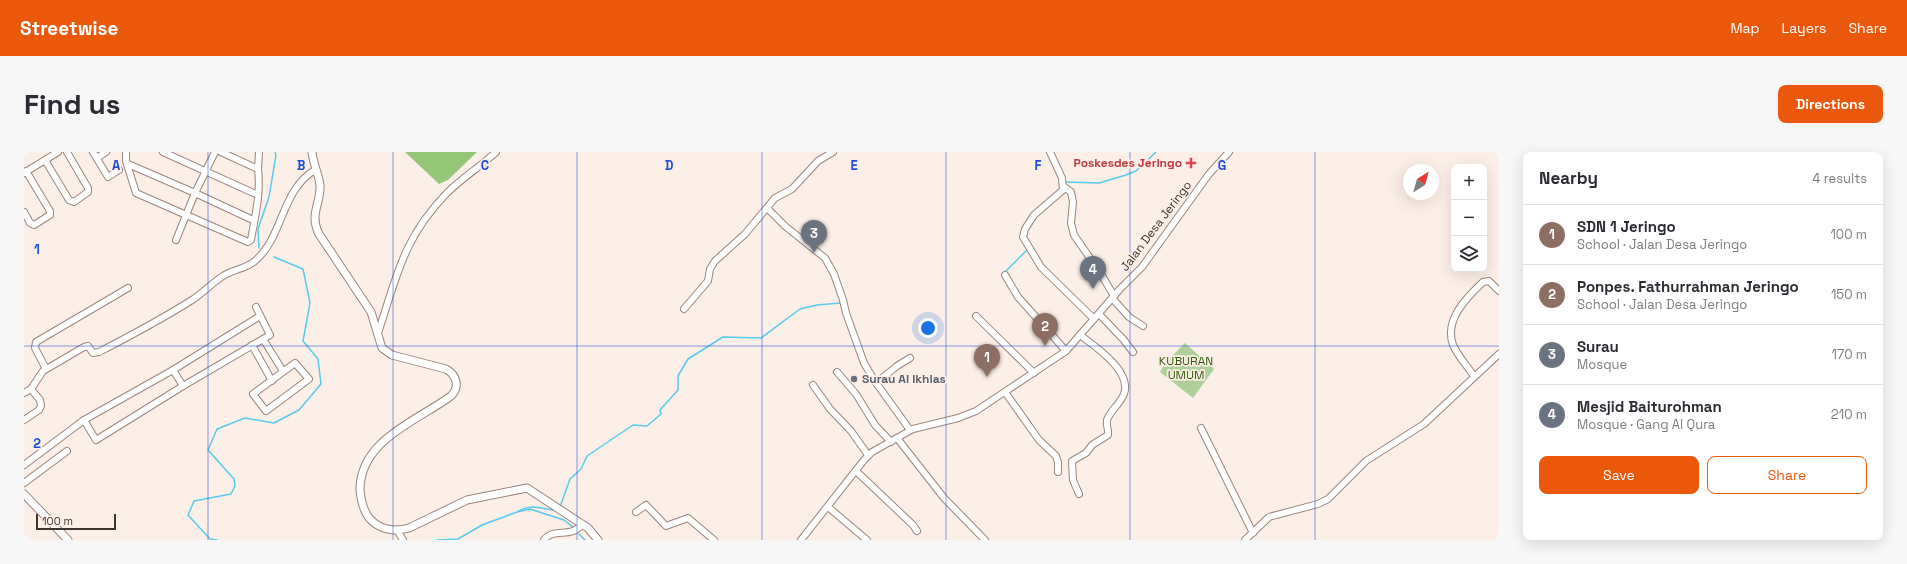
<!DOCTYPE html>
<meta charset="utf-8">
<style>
:root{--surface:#fff;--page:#f7f7f7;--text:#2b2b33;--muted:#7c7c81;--line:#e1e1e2;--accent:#ea580c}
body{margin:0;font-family:"Space Grotesk",sans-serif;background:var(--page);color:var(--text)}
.controls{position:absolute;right:12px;top:12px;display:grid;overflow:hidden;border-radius:8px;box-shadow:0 4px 16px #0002}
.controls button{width:36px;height:36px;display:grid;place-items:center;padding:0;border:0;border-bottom:1px solid var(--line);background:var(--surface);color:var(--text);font:20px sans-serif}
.compass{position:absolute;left:1379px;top:12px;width:36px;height:36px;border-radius:50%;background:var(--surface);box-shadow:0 4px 16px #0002;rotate:37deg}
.scale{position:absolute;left:12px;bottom:10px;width:80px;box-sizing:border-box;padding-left:4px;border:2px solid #3d342f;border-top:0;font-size:11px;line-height:14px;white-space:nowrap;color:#3d342f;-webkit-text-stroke:3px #fcefe7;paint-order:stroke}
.you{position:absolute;left:904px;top:176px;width:14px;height:14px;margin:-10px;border:3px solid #fff;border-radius:50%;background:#1a73e8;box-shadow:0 0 0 6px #1a73e833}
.badge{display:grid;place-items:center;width:26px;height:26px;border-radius:50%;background:var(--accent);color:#fff;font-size:13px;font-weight:700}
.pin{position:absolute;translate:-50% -33px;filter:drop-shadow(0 1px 2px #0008)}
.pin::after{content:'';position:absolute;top:21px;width:14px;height:12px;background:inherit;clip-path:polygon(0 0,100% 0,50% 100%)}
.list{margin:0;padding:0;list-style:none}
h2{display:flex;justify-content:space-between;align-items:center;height:52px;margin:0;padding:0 16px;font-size:17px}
h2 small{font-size:13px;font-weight:400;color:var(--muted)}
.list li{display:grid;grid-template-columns:26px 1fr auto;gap:12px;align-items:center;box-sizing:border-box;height:60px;padding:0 16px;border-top:1px solid var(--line)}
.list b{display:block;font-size:15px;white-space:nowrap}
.list p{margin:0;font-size:13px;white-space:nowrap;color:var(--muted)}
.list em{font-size:13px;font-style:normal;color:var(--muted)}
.actions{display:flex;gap:8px;padding:12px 16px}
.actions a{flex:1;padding:9px 0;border:1px solid var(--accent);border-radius:8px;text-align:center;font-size:14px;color:var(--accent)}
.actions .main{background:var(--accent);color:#fff}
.icon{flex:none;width:22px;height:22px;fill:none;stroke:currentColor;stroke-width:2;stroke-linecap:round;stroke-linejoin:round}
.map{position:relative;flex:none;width:1475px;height:388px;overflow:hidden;border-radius:8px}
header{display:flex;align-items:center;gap:24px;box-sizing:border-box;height:56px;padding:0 20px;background:var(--accent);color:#fff}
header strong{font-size:19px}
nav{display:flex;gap:22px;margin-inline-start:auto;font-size:14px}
.intro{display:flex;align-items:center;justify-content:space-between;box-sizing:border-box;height:96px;padding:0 24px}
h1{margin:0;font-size:28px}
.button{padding:10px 18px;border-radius:8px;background:var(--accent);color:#fff;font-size:14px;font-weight:700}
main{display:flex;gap:24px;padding:0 24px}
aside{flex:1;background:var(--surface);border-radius:8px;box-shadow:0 4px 16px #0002}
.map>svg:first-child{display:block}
.green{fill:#afd09a}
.forest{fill:#97c578}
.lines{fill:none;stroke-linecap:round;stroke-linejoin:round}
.stream{stroke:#58caef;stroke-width:1.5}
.minor-casing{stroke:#99857a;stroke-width:8}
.tertiary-casing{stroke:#99857a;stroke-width:9}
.minor{stroke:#fff;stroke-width:6}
.tertiary{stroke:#fff;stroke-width:7}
.grid{fill:none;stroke:#1d4ed8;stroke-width:1;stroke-opacity:0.55}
.health-dot{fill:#e0444e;stroke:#fcefe7;stroke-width:1.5}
.worship-dot{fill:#6b7280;stroke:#fcefe7;stroke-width:1.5}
.labels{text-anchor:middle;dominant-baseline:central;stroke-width:3.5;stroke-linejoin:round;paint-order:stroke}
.health-label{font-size:12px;font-weight:bold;fill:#be3a42;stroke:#fcefe7;text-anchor:end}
.street-label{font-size:12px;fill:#3d342f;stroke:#fcefe7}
.park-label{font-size:12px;fill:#345c0a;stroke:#fcefe7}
.worship-label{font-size:12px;font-weight:bold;fill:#5b616d;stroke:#fcefe7;text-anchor:start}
.grid-label{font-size:13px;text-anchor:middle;font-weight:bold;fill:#1d4ed8;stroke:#fcefe7;stroke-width:3.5;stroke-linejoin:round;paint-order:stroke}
</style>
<header>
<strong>Streetwise</strong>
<nav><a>Map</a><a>Layers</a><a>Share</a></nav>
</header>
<div class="intro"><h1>Find us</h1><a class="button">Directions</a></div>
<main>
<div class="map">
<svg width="1475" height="388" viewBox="0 0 1475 388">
<rect width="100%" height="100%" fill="#fcefe7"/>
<path class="green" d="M 1161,191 L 1190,217 L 1169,246 L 1136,220 L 1141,211 Z"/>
<path class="forest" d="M 381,0 L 453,0 L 424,28 L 415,32 Z"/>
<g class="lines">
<g class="stream">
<path d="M 1042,30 L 1075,31 L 1102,23 L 1112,19 L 1132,0"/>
<path d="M 235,96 L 234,77 L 245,45 L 252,3 L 251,0"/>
<path d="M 980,121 L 1004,97"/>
<path d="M 536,355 L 546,327 L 557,317 L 563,304 L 609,273 L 623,274 L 637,262 L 636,258 L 654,238 L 654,224 L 664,207 L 699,185 L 737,186 L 776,157 L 793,153 L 817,151"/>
<path d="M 495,359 C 507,352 516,356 529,358"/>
<path d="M 555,382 L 561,388"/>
<path d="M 193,388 L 186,387 L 164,363 L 170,349 L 207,342 L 211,334 L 210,327 L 184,298 L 193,277 L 221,266 L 250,271 L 275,258 L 297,232 L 294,207 L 279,189 L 286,151 L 279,117 L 250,105"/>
<path d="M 413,388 L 434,387 L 458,373 L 493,360 L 506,357 L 540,368 L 550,376"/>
</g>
<g class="minor-casing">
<g id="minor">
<path d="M 69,0 L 84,25 L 95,18"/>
<path d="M 102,0 L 102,9 L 112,41 L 224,90 L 227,88 C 231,64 237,42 234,17 L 197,0"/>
<path d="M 139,0 L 234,43"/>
<path d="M 191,0 L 171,41 L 229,68"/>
<path d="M 1026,0 L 1038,26 L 1039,38 L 1010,63 L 1001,77 L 999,85 L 1017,115 L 1070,167"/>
<path d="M 73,6 L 82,0"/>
<path d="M 21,8 L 45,48 L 50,50 L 64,40 L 64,36 L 43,0"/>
<path d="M 104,12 L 171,41 L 152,88"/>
<path d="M 234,17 L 235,0"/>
<path d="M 0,21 L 34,0"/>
<path d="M 1039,34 L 1047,40 L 1049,50 L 1047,71 L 1050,83 L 1077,122 L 1090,144"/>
<path d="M 743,56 L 761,74 L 801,106 L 810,122 L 819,148 L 822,161 L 840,211 L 850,228 L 886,278"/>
<path d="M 0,60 L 6,71 L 10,73 L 26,63 L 26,59 L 2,19"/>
<path d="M 981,123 L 994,145 L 1042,199"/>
<path d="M 1088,146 L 1105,165 L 1119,174"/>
<path d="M 660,157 L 684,129 L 686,117 L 691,109 L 721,82 L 751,46 L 768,37 L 794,9 L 809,0"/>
<path d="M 1075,162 L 1099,187 L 1109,200"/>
<path d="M 952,164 L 1010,221"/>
<path d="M 354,181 C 373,124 379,86 423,41 C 438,26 456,15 472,0"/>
<path d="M 239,187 L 259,219"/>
<path d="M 228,193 L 248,229"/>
<path d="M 271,211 L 285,227 L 242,259 L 229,242 Z"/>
<path d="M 22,217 L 11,196 L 12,190 L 104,136"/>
<path d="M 149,218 L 159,234"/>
<path d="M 813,220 L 832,242 L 851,273 L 867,290"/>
<path d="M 1450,224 C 1443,214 1434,204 1429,193 C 1420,168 1442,146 1459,130 L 1465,129 L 1475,139"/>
<path d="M 852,231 L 873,214 L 886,206"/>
<path d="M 789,233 L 806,257 L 827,279 L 844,303"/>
<path d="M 981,240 L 1015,288 L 1032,304 L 1034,310 L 1034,320"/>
<path d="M 0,241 L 7,237 L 19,219 L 60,195 L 64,194 L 69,201 L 75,200 C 106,184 138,167 168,148 C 179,141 188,131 199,124 C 209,117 223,117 232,108 C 260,83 257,38 291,18"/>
<path d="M 0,268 L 15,258 L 17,254 L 16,248 L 7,237"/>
<path d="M 60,268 L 72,288 L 159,234 L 246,183 L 232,155"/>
<path d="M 1177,276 L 1229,381"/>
<path d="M 873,286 L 920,346 L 961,388"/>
<path d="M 0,313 L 60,268 L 149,218 L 236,164"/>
<path d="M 832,319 L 889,373 L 893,379"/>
<path d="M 0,331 L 43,299"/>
<path d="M 1055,342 L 1049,328 L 1048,309 L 1062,301 L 1068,293 L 1084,283 C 1085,278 1082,274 1083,268 C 1086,259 1096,252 1100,242 C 1108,219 1072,195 1056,183"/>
<path d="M 804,355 L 843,388"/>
<path d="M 612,360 L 622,353 L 642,374 L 664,366 L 690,388"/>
<path d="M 373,378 L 379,388"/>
<path d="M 520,388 C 529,375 548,387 558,372"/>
<path d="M 777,388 L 840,308 L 848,300 L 889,277 L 934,266 L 952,259 L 1042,199 L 1096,137 L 1118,115 L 1185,22 L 1205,0"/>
<path d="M 1221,388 L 1245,365 L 1294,352 L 1304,347 L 1342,309 L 1400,272 L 1475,202"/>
</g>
</g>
<g class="tertiary-casing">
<g id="tertiary">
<path d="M 288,0 C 289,11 295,24 296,33 C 297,52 285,62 295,82 L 347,160 L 358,196 L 368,203 L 422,217 C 433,223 436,235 427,244 C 393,269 336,288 336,338 C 337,348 339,359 346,367 C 356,378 371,380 385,376 L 443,348 L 503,336 L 564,376 L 574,388"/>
<path d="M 0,342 L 44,388"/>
</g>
</g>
<use href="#minor" class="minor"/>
<use href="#tertiary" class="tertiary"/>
</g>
<path class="grid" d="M 184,0 L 184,388M 369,0 L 369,388M 553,0 L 553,388M 738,0 L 738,388M 922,0 L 922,388M 1106,0 L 1106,388M 1291,0 L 1291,388M 0,194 L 1475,194"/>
<path class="health-dot" d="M1165 5h4v4h4v4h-4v4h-4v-4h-4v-4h4z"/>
<circle class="worship-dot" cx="830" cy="227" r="4"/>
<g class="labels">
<g class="health-label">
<text x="1158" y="11">Poskesdes Jeringo</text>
</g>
<g class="street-label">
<text transform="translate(1132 74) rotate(-53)">Jalan Desa Jeringo</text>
</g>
<g class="park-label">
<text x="1162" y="209">KUBURAN<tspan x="1162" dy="14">UMUM</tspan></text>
</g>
<g class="worship-label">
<text x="838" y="227">Surau Al Ikhlas</text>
</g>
</g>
<g class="grid-label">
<text x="92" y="18">A</text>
<text x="277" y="18">B</text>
<text x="461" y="18">C</text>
<text x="645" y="18">D</text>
<text x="830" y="18">E</text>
<text x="1014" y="18">F</text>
<text x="1198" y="18">G</text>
<text x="13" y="102">1</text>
<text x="13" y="296">2</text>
</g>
</svg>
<div class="controls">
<button>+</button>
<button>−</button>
<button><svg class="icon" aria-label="layers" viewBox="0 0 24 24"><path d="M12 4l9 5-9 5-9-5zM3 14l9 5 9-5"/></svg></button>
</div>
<svg class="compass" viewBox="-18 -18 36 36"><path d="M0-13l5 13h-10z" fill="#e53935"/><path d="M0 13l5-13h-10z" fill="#7c7c81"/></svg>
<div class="scale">100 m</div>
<div class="you"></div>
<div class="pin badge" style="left:963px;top:225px;background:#8d6e63">1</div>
<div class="pin badge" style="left:1021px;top:194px;background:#8d6e63">2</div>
<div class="pin badge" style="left:790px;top:101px;background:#6b7280">3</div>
<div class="pin badge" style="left:1069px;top:137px;background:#6b7280">4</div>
</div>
<aside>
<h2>Nearby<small>4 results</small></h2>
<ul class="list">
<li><span class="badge" style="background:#8d6e63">1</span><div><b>SDN 1 Jeringo</b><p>School · Jalan Desa Jeringo</p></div><em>100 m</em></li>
<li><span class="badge" style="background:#8d6e63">2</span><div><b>Ponpes. Fathurrahman Jeringo</b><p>School · Jalan Desa Jeringo</p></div><em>150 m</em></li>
<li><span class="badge" style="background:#6b7280">3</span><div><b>Surau</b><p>Mosque</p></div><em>170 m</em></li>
<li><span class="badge" style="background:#6b7280">4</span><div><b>Mesjid Baiturohman</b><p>Mosque · Gang Al Qura</p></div><em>210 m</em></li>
</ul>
<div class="actions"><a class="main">Save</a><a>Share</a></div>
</aside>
</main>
